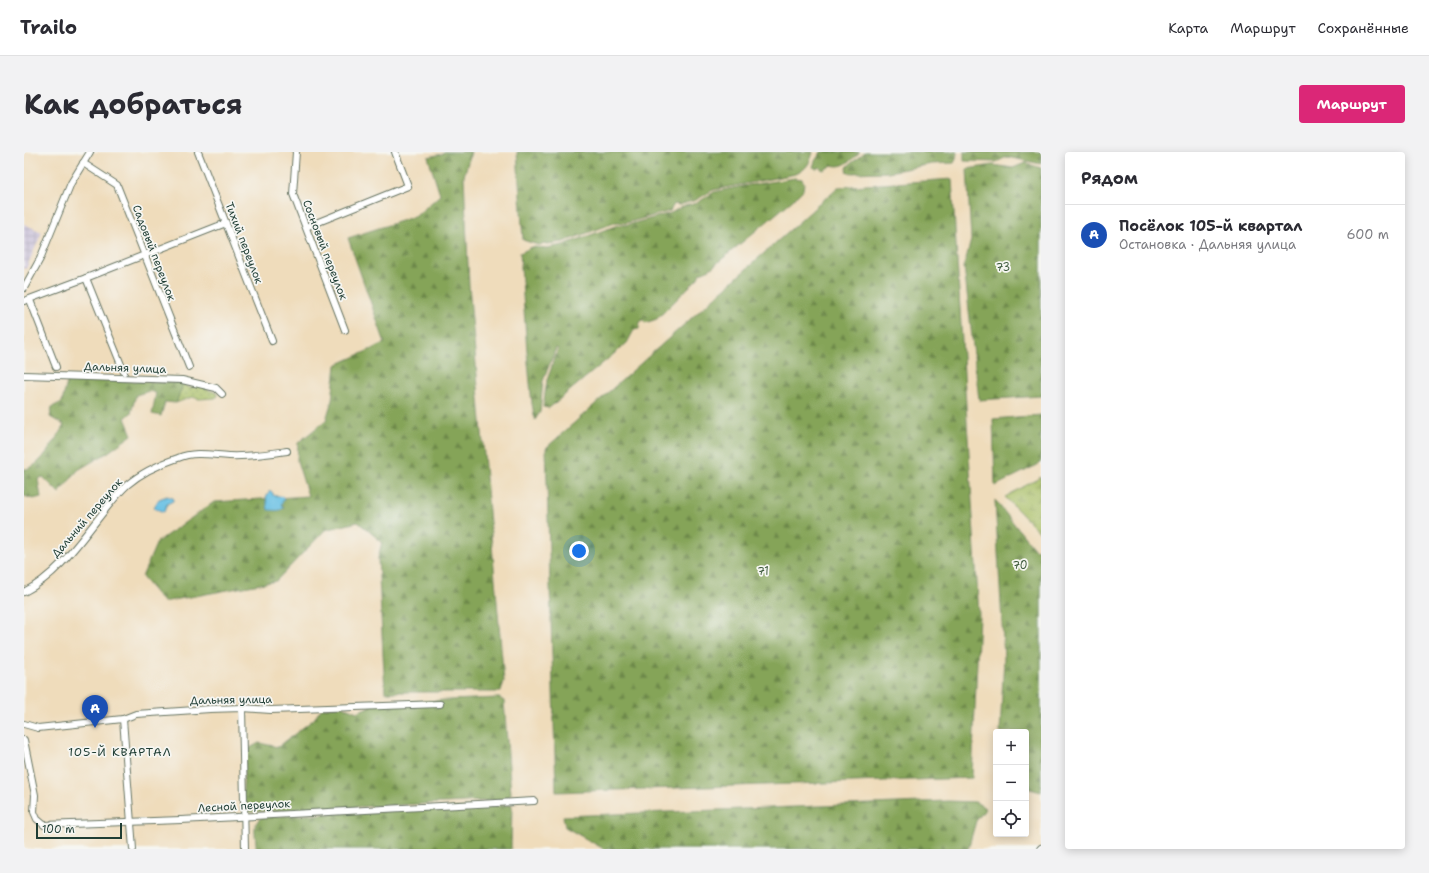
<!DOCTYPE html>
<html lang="ru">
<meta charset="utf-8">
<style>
:root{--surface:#fff;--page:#f2f2f3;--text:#2b2b33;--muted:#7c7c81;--line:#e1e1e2;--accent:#db2777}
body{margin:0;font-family:"Shantell Sans",sans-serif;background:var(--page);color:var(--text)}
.controls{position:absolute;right:12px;bottom:12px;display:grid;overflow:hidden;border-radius:4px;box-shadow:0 2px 10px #0003}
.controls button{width:36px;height:36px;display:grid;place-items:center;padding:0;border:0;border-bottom:1px solid var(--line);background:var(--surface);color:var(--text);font:20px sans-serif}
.scale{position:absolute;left:12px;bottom:10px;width:86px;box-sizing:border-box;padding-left:4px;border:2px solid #1f3d34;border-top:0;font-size:11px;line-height:14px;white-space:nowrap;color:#1f3d34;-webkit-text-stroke:3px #f6f6f2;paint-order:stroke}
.you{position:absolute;left:555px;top:399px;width:14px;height:14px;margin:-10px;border:3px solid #fff;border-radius:50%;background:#1a73e8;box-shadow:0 0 0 6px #1a73e833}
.badge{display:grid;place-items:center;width:26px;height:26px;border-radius:50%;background:var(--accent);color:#fff;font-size:13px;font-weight:700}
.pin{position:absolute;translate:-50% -33px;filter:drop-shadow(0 1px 2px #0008)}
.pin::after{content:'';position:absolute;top:21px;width:14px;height:12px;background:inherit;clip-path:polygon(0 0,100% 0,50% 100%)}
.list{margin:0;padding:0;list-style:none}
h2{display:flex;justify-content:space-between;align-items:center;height:52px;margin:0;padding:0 16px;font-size:17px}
h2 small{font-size:13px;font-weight:400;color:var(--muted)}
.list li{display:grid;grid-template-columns:26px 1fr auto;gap:12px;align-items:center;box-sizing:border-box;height:60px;padding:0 16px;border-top:1px solid var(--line)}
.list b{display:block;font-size:15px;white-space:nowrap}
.list p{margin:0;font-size:13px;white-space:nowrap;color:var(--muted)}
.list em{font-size:13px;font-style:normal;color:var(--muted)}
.icon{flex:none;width:22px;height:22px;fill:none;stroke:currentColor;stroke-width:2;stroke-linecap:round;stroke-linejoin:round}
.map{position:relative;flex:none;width:1017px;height:697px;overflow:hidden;border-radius:4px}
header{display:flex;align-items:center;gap:24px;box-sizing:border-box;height:56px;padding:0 20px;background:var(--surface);border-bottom:1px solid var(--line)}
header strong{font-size:19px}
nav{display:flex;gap:22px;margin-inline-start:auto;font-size:14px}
.intro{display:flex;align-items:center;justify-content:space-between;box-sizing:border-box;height:96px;padding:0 24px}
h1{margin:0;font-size:28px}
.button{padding:10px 18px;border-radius:4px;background:var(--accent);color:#fff;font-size:14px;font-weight:700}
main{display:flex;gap:24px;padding:0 24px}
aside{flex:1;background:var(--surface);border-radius:4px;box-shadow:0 2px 10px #0003}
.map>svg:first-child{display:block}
.industrial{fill:url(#industrial-grid)}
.grass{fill:url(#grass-dots);stroke:#637d4b}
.forest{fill:url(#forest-firs);stroke:#527046}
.wetland{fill:url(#wetland-marsh);stroke:#637d4b}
.water{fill:#67c0e4;stroke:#437e8c}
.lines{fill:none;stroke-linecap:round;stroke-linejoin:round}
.minor-casing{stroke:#687563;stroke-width:8}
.minor{stroke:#fff;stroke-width:6}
.labels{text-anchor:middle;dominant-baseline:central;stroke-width:3.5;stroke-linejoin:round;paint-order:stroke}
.street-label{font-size:11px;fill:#1f3d34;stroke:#f6f6f2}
.park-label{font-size:11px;fill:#415d40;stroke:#f6f6f2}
.neighbourhood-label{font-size:12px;letter-spacing:1px;fill:#1f3d34;stroke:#f6f6f2}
</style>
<header>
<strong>Trailo</strong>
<nav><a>Карта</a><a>Маршрут</a><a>Сохранённые</a></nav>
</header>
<div class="intro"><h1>Как добраться</h1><a class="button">Маршрут</a></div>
<main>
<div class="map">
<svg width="1017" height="697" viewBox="0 0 1017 697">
<defs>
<pattern id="industrial-grid" width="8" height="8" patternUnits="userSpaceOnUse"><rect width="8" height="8" fill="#c8bfd8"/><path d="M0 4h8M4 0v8" fill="none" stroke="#a29cb0"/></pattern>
<pattern id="grass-dots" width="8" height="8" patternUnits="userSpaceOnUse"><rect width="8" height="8" fill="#a7bd62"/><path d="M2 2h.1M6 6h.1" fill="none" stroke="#879b52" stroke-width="1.8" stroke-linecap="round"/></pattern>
<pattern id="forest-firs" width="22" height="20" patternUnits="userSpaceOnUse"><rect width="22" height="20" fill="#85a458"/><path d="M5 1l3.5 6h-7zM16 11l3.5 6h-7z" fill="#6c874a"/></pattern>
<pattern id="wetland-marsh" width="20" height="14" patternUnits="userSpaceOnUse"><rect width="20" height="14" fill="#a7bd62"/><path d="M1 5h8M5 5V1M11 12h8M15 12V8" fill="none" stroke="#879b52"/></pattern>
</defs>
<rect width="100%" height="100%" fill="#f6f6f2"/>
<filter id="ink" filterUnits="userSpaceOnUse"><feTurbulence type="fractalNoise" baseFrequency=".025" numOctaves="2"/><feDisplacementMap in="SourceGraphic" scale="8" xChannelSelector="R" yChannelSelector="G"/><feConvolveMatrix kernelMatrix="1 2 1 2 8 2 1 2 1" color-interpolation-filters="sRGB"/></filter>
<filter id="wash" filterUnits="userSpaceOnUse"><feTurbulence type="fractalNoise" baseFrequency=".012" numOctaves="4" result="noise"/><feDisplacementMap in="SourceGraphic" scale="16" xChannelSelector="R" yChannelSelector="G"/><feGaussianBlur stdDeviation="0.9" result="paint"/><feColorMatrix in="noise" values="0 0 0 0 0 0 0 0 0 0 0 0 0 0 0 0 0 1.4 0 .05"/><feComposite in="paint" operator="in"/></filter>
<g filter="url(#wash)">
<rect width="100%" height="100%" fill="#efdcbb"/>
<path class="industrial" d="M 0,72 L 18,80 L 2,117 L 0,116 Z"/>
<path class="grass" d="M 157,231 L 166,236 L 170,235 L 171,232 L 182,235 L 182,237 L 193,241 L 194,244 L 191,246 L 175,247 L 168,245 L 152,251 L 158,235 Z"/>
<g class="forest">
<path d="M 420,0 L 447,0 L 440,24 L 445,133 L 480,529 L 477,540 L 361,540 L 354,406 L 358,390 L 334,370 L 301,378 L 252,429 L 139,450 L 118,425 L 133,390 L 190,350 L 284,344 L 273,309 L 274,291 L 302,268 L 308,248 L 312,213 L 361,191 L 324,86 L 392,64 L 416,43 L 404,5 L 418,2 Z"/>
<path d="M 493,0 L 789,0 C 786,11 783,17 772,22 L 689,38 L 672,48 L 655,53 L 650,52 L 646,59 L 602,71 L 593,70 L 539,90 L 514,93 L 499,88 Z"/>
<path d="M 797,0 L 836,0 C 828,7 820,17 808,13 L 805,15 L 799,18 L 795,15 L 793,17 L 789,15 L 791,9 Z"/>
<path d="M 841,0 L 933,0 L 932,7 L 930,11 L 908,12 L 865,20 L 824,21 L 822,19 L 824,14 Z"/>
<path d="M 940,0 L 1017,0 L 1017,12 L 983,5 L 972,10 L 940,9 Z"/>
<path d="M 1001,11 L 1017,16 L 1017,244 L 955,248 L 940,114 L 947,88 L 943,17 L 969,13 L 989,16 Z"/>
<path d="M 771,26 L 778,27 L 780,31 L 779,38 L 770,47 L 686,117 L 676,121 L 674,126 L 633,167 L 621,171 L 618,167 L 615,173 L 615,177 L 610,178 L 603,191 L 525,256 L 519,255 L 523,228 L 527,217 L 529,209 L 534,197 L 532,196 L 519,229 L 516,260 L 511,268 L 508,252 L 503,200 L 496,101 L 508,95 L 523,96 L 539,93 L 594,73 L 603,73 L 647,61 L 657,55 L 673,51 L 690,40 L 719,34 Z"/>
<path d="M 928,27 L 955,463 L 948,626 L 532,640 L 522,296 L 814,35 Z"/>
<path d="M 44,226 L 157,231 L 158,235 L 152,251 L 141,250 L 137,264 L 128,262 L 132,241 L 125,239 L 112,243 L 107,261 L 101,266 L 108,283 L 83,301 L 54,318 L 35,341 L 19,325 L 14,327 L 17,345 L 9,347 L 0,344 L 0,317 C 15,318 33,285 40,273 L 26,265 L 28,255 L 38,250 Z"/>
<path d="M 1017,263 L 1017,311 L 971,334 L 969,267 Z"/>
<path d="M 971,348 L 1011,398 L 1017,397 L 1017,640 L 1002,636 L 1002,580 L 976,580 L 980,506 Z"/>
<path d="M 475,546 L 480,549 L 487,642 L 483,648 L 225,660 L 218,653 L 221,605 L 224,597 L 235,591 L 254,595 L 290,567 L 298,556 L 319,554 L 333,560 L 342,556 L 349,551 Z"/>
<path d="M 923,649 L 951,650 L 962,656 L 952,669 L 944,697 L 580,697 L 541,675 L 539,664 Z"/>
<path d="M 488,653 L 487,697 L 232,697 C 233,685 226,673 238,665 Z"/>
</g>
<path class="wetland" d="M 1017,325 L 1017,382 L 981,345 Z"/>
<g class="water">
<path d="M 246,338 L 249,341 L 249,343 C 253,345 257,342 260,347 L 257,353 L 260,355 C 256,360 250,358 244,358 L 242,345 Z"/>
<path d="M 143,344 L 149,346 L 149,349 L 143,352 L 140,360 L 132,357 L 130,355 L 135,347 Z"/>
</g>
</g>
<g filter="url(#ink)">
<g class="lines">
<g class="minor-casing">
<g id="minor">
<path d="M 174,0 L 248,189"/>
<path d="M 272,0 L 269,42 L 321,178"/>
<path d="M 59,11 L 93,33 L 165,215"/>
<path d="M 282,75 L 384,34 L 371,0"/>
<path d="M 62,126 L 100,220"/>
<path d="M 0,136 L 16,107 L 47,31 L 66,0"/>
<path d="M 6,148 L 32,215"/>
<path d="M 0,149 L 62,126 L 202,71"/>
<path d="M 0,223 L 158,228 L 192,236 L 198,242"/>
<path d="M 0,440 C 33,423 54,392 77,363 C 85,353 93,342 103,333 C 117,321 136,312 154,306 C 171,299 187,303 205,304 C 225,305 243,302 263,299"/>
<path d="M 218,556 L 221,697"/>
<path d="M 99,567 L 109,697"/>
<path d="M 0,572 L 14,576 L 99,567 L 112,562 L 186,557 L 218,556 L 247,558 L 416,552"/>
<path d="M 0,588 L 11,643 L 10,660 L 13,667 L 20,673 L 157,668 L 510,649"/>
<path d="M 1016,697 L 1017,696"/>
</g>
</g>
<use href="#minor" class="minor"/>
</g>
</g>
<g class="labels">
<g class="street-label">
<text transform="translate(220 91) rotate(69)">Тихий переулок</text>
<text transform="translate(301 98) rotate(69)">Сосновый переулок</text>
<text transform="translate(130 101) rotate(69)">Садовый переулок</text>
<text transform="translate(101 216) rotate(2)">Дальняя улица</text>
<text transform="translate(63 366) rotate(-49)">Дальний переулок</text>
<text transform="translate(207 548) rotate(-1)">Дальняя улица</text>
<text transform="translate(220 654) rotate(-3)">Лесной переулок</text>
</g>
<g class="park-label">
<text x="979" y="115">73</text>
<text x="996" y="413">70</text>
<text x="739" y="419">71</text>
</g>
<g class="neighbourhood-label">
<text x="96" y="600">105-Й КВАРТАЛ</text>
</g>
</g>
</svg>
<div class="controls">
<button>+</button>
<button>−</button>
<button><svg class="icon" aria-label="locate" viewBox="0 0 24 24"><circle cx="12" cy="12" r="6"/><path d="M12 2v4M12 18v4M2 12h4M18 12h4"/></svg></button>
</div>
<div class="scale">100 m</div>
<div class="you"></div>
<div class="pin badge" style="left:71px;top:576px;background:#1a4fb4">A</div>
</div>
<aside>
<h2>Рядом<small></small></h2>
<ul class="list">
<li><span class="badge" style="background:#1a4fb4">A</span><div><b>Посёлок 105-й квартал</b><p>Остановка · Дальняя улица</p></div><em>600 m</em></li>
</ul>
</aside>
</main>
